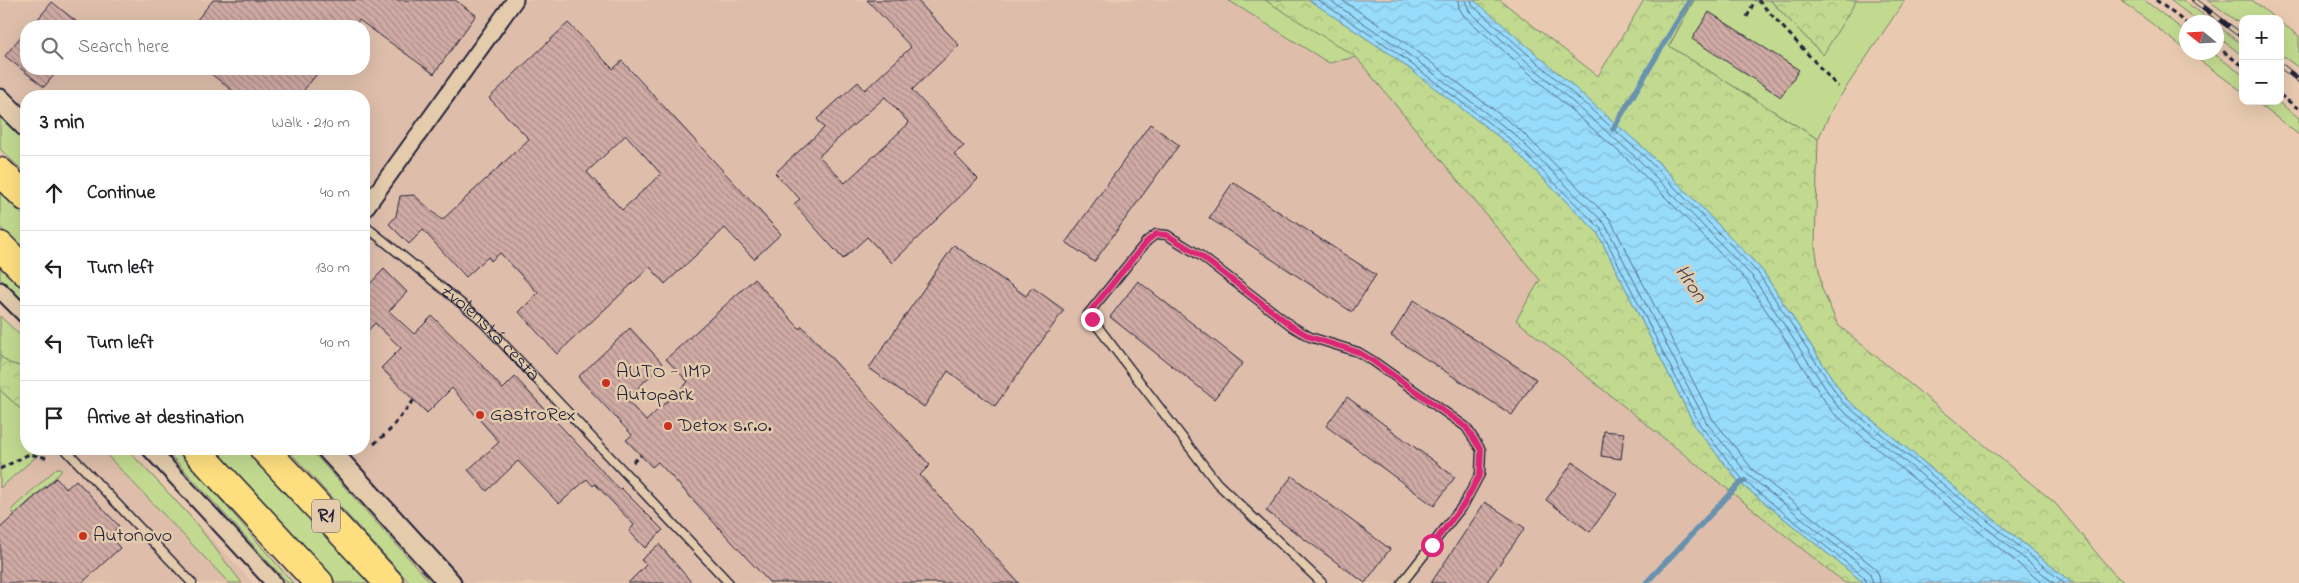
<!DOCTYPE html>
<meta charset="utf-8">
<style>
:root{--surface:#fff;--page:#f2f2f2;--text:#202124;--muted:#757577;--line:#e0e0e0}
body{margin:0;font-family:"Indie Flower",sans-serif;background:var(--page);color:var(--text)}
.controls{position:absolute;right:15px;top:15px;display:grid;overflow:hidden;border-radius:10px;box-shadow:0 5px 20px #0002}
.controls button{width:45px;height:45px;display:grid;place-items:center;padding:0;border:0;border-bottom:1px solid var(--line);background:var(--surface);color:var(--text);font:25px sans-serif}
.compass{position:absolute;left:2179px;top:15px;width:45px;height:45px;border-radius:50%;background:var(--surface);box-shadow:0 5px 20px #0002;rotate:288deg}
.stop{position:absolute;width:15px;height:15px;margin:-11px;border:4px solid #db2777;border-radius:50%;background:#fff}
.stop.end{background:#db2777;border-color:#fff;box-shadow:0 1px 5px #0008}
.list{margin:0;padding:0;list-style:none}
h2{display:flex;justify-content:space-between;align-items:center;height:65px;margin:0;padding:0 20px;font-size:21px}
h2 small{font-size:16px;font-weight:400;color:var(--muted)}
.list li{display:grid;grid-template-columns:32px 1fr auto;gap:15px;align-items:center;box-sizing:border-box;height:75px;padding:0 20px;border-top:1px solid var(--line)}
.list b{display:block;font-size:19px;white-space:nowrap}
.list em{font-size:16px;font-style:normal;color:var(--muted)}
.icon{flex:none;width:28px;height:28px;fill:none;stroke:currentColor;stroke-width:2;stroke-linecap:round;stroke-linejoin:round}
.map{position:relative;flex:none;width:2299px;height:583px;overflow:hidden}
.search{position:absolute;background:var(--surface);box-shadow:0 5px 20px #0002;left:20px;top:20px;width:350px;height:55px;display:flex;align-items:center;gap:12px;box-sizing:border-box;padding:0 18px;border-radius:20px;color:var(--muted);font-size:19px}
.panel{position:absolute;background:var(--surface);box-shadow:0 5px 20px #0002;left:20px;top:90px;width:350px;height:365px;border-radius:20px}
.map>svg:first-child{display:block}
.built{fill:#debeab;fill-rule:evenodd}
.grass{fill:#c1da90;stroke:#727e66}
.forest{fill:url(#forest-crowns);stroke:#727e66}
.water{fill:url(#water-waves);stroke:#6992ae}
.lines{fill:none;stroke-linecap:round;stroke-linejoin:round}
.shore{stroke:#516c88;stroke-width:1}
.stream{stroke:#6992ae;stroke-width:5.5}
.building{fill:url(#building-back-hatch);stroke:#22223b;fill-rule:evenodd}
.lane-casing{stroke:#22223b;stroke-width:11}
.street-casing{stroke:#22223b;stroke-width:19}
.secondary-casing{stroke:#22223b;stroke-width:25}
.highway-casing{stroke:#22223b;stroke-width:31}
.path{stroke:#22223b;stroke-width:3;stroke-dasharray:5 4;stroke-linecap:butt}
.lane{stroke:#e3cbac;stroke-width:8}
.street{stroke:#e3cbac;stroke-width:15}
.secondary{stroke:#e3cbac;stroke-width:21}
.highway{stroke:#fddf80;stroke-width:28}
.rail-casing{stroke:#22223b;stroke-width:5.5}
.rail{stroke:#e3cbac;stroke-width:4;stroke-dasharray:11;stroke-linecap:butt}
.route{stroke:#db2777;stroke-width:6}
.poi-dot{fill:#c8321e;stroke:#e3cbac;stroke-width:2}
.labels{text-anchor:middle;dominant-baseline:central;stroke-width:5;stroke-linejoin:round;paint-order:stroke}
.shield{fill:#e3cbac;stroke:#5c555d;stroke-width:1}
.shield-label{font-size:19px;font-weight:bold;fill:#22223b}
.street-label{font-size:20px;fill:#22223b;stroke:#e3cbac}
.poi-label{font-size:20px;fill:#22223b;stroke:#e3cbac;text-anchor:start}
.water-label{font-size:21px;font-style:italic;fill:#343e58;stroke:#e3cbac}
</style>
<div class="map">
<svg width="2299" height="583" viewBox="0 0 2299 583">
<defs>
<pattern id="forest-crowns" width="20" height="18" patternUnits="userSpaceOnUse" patternTransform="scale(1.25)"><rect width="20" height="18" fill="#c1da90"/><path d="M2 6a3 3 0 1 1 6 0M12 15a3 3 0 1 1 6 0" fill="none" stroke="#a6bb7d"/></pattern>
<pattern id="water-waves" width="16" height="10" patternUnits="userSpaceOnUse" patternTransform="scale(1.25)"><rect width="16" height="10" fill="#98dcfb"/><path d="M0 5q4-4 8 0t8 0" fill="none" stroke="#83bcd8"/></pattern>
<pattern id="building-back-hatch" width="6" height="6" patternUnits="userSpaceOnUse" patternTransform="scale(1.25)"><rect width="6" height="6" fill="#d1aba5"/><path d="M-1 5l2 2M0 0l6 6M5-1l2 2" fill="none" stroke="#a98b88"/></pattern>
</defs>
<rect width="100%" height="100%" fill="#e9cab1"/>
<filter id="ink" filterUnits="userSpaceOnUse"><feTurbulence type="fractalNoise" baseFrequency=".02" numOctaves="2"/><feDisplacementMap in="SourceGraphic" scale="10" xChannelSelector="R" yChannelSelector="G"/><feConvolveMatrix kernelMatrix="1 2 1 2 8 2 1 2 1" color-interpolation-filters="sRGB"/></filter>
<g filter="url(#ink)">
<g class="built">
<path d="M 0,0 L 1228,0 L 1329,63 L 1356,57 L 1541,280 L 1516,320 L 1845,583 L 458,583 L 341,449 L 364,449 L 364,96 L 26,96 L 26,128 L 0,104 ZM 26,26 L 364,26 L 364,69 L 26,69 Z"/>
<path d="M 0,390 L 26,414 L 26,449 L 129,449 L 253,583 L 0,583 Z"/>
</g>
<g class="grass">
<path d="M 1228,0 L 1309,0 L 1356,57 L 1329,63 Z"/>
<path d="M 1694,0 L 1770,0 L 1822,54 L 1856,1 L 1855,0 L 1905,0 L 1833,107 L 1818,139 L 1669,46 Z"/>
<path d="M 2121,0 L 2144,0 L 2186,32 L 2186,50 Z"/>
<path d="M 2170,0 L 2183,0 L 2213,22 L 2199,22 Z"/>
<path d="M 2208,0 L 2252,0 L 2276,19 L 2243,19 L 2243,26 Z"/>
<path d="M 2280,22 L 2299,36 L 2299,68 L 2280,54 Z"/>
<path d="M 2217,25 L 2243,45 L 2243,56 L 2217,36 Z"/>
<path d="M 2190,53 L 2213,53 L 2243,75 L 2243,92 Z"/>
<path d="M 2255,101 L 2277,101 L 2299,118 L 2299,135 Z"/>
<path d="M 0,117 L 18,134 L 26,146 L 26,174 L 0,149 Z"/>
<path d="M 0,192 L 26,218 L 26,253 L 0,227 Z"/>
<path d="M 0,266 L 26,292 L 26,304 L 0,278 Z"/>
<path d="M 0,316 L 26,341 L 26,368 L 9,363 L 0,356 Z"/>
<path d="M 0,390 L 26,414 L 26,449 L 45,449 L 0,488 Z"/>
<path d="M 101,449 L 127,449 L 190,516 L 242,583 L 229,583 Z"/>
<path d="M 165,449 L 177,449 L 293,583 L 288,583 Z"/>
<path d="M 212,449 L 245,449 L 370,583 L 337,583 Z"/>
<path d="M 287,449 L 310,449 L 431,583 L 410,583 Z"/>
<path d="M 57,468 L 61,468 L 61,472 L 14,515 L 12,509 L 14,507 Z"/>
</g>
<g class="forest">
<path d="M 1265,0 L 1309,0 L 1390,54 L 1507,143 L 1597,232 L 1696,428 L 1740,483 L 1864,583 L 1845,583 L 1516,320 L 1540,280 L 1356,57 Z"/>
<path d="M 1473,0 L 1500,0 L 1598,76 L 1644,0 L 1694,0 L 1669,46 L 1818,139 L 1815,246 L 1822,289 L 1838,325 L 2055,503 L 2114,574 L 2125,583 L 2072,583 L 1845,398 L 1762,270 L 1647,151 Z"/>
<path d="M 1770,0 L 1855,0 L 1856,1 L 1823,55 Z"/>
<path d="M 0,356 L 9,363 L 26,368 L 26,414 L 0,390 Z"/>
</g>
<path class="water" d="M 1309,0 L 1473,0 L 1479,4 L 1647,151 L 1762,270 L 1845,398 L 2072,583 L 1864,583 L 1740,483 L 1696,428 L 1597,232 L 1507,143 L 1390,54 Z"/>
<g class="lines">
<g class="shore">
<path d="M 1318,0 L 1393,50 L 1510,139 L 1600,228 L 1700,425 L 1743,480 L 1864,577 L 1866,583"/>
<path d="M 1329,0 L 1396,45 L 1514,134 L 1605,224 L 1706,422 L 1748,475 L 1869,572 L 1873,583"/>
<path d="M 1342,0 L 1400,39 L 1519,129 L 1610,219 L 1712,418 L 1753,470 L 1874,567 L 1879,575 L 1880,583"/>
<path d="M 1458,0 L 1459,8 L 1464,16 L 1634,165 L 1747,281 L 1832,412 L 2042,583"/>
<path d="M 1465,0 L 1469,11 L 1639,160 L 1753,277 L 1837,406 L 2054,583"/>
<path d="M 1471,0 L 1473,6 L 1643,155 L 1758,273 L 1842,402 L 2064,583"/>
</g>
<g class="stream">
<path d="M 1613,129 L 1690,0"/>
<path d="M 1646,583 L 1740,483 L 1745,481"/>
</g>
</g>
<g class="building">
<path d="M 213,0 L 455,0 L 476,15 L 434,74 L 359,20 L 355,26 L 192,26 Z"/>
<path d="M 867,0 L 917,0 L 959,45 L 912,90 L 964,146 L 954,154 L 978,179 L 892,263 L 867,237 L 843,259 L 794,204 L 800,199 L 775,173 L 824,128 L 817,119 L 858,82 L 865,90 L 911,47 ZM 885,97 L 909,123 L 845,183 L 819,156 Z"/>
<path d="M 52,2 L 82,26 L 32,26 Z"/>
<path d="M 1709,12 L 1799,70 L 1781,97 L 1692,39 Z"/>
<path d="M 568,23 L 613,69 L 622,61 L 781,234 L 754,259 L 725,228 L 665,284 L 650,267 L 557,354 L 519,312 L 538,293 L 500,253 L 491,261 L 488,257 L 466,277 L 423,230 L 409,244 L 389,224 L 396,216 L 400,196 L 414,195 L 442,220 L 529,139 L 489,98 ZM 626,135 L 661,174 L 622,210 L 587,172 Z"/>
<path d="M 26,30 L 26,69 L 59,69 L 44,87 L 5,56 Z"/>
<path d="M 205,69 L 321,69 L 299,96 L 239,96 Z"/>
<path d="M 1150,124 L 1179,145 L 1094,262 L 1066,242 Z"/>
<path d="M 1233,182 L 1376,275 L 1352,312 L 1209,218 Z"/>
<path d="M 954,245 L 1026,296 L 1032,287 L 1064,310 L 995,406 L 948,371 L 924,407 L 869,368 Z"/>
<path d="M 384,269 L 407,292 L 389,311 L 414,334 L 432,316 L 478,361 L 503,389 L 515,377 L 619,489 L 621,488 L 663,530 L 645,548 L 629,531 L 634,525 L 595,484 L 593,486 L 587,479 L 559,504 L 518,461 L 487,491 L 468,470 L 499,442 L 452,388 L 427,413 L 381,368 L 401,348 L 375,323 L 364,335 L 364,290 Z"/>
<path d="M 754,279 L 800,329 L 802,326 L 930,465 L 920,475 L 1019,583 L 770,583 L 658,462 L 652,467 L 626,440 L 632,435 L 578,377 L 630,328 L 663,364 L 626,399 L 646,421 L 688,382 L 666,359 Z"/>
<path d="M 1138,281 L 1243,363 L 1214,399 L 1110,317 Z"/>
<path d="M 1414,300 L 1536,379 L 1512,415 L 1391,336 Z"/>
<path d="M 1347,397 L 1455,477 L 1434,506 L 1326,426 Z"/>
<path d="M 1604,431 L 1624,433 L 1621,459 L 1601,456 Z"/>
<path d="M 1573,462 L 1617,494 L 1590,532 L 1546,500 Z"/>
<path d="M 1292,476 L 1390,549 L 1365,583 L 1266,511 Z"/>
<path d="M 56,478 L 66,489 L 76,480 L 92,497 L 119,526 L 109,535 L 120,548 L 82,583 L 0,583 L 0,528 Z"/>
<path d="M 1485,502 L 1525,528 L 1486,583 L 1431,583 Z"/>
<path d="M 659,544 L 664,550 L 692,583 L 628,583 L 646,565 L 641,560 Z"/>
</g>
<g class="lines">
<g class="lane-casing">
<g id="lane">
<path id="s1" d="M 364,225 L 478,317 L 729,583"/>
<path d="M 65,449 L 192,583"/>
<path d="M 1322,583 L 1217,483 L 1088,314 L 1147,241 L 1156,234 L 1167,235 L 1201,256 L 1293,327 L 1310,337 L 1358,352 L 1373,361 L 1466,427 L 1481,450 L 1480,474 L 1464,504 L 1402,583"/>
</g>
</g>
<g class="street-casing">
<g id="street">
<path d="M 364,210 L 515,0"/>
<path d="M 0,290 L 26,316"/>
<path d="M 150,449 L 274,583"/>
</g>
</g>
<g class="secondary-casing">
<g id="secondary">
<path d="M 0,100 L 26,126"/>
<path d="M 328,449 L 450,583"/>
</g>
</g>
<g class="highway-casing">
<g id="highway">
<path d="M 0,172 L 26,197"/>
<path d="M 0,246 L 26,272"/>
<path d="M 195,449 L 319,583"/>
<path d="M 264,449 L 389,583"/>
</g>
</g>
<g class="path">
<path d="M 1758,0 L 1838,87"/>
<path d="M 2156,0 L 2186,23"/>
<path d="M 1747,17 L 1755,0"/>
<path d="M 2216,46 L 2243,66"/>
<path d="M 2280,95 L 2299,109"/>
<path d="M 374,444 L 389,431 L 414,400"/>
<path d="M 633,462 L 641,455"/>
<path d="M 0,469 L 29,454 L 49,458"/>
</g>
<use href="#lane" class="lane"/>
<use href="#street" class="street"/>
<use href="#secondary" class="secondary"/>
<use href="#highway" class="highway"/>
<g class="rail-casing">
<g id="rail">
<path d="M 2194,0 L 2243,37"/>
<path d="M 2280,65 L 2299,80"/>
</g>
</g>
<use href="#rail" class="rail"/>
</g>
</g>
<g class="lines" filter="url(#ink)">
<path class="route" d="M 1092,319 L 1088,314 L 1147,241 L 1156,234 L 1167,235 L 1201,256 L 1293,327 L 1310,337 L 1358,352 L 1373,361 L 1466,427 L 1481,450 L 1480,474 L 1464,504 L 1432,545"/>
</g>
<g class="poi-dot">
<circle cx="606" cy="383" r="5"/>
<circle cx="480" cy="415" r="5"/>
<circle cx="668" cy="426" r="5"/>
<circle cx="83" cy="536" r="5"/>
</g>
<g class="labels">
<rect class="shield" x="312" y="499.5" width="28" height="33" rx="4"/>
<g class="shield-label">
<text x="326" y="516">R1</text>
</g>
<g class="street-label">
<text stroke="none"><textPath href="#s1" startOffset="166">Zvolenská cesta</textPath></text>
</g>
<g class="poi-label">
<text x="616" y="372">AUTO - IMP<tspan x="616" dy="23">Autopark</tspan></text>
<text x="490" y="415">GastroRex</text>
<text x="678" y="426">Detox s.r.o.</text>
<text x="93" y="536">Autonovo</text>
</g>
<g class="water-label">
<text transform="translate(1690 284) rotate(56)">Hron</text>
</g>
</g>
</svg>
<div class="controls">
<button>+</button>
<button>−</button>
</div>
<svg class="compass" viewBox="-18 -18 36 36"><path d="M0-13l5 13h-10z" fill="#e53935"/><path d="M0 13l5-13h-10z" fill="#757577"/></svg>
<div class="stop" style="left:1432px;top:545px"></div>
<div class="stop end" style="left:1092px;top:319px"></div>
<div class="search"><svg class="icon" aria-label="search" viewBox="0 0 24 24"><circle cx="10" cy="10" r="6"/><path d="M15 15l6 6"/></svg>Search here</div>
<section class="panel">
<h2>3 min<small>Walk · 210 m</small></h2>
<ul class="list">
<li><svg class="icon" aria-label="ahead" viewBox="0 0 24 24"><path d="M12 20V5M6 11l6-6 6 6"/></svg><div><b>Continue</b></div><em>40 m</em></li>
<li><svg class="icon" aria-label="left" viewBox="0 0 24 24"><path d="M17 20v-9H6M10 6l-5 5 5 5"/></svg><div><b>Turn left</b></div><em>130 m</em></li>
<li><svg class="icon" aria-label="left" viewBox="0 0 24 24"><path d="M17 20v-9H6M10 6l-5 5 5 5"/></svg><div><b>Turn left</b></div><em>40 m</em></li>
<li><svg class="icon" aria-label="arrive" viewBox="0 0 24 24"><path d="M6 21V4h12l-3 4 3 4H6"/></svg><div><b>Arrive at destination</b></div></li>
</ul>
</section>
</div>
